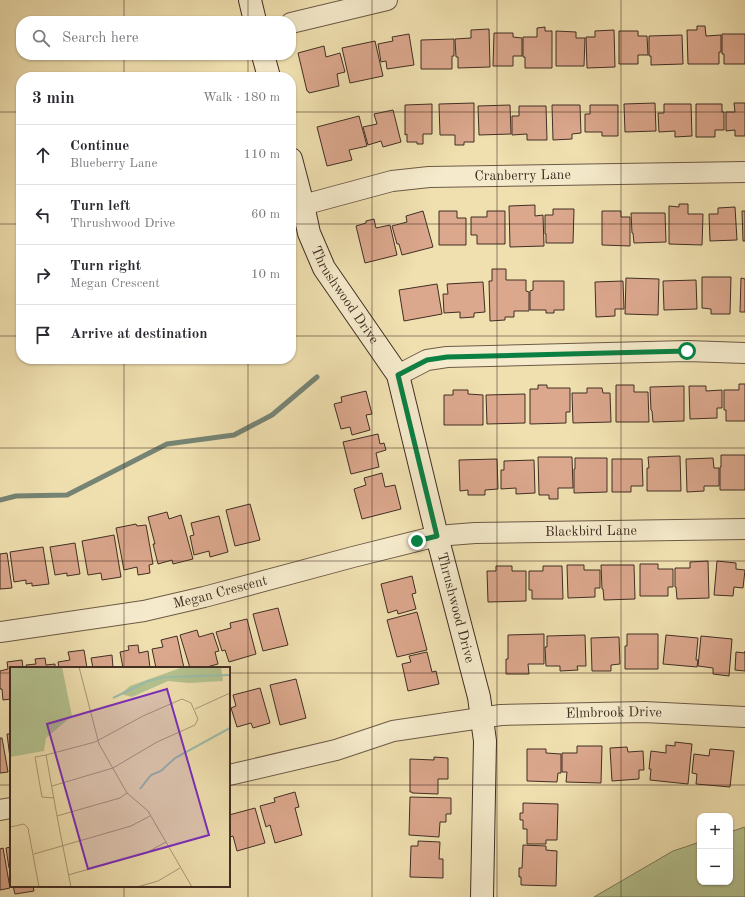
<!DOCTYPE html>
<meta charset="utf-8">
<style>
:root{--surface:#fff;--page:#f2f2f3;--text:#2b2b33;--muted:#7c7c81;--line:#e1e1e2}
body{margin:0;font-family:"Old Standard TT",serif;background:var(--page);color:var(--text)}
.controls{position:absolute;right:12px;bottom:12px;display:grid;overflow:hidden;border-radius:8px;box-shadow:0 1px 3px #0004}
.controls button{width:36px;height:36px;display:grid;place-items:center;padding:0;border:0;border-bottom:1px solid var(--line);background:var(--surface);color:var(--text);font:20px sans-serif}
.stop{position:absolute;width:12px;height:12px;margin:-9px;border:3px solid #0b8043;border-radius:50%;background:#fff}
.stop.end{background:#0b8043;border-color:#fff;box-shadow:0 1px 4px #0008}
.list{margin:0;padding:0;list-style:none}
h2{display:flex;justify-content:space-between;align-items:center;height:52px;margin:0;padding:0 16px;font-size:17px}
h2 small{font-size:13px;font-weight:400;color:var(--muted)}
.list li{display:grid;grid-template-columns:26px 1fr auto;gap:12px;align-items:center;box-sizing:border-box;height:60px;padding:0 16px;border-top:1px solid var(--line)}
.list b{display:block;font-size:15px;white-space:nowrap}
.list p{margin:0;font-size:13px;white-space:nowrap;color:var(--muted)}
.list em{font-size:13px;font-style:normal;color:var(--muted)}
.icon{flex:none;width:22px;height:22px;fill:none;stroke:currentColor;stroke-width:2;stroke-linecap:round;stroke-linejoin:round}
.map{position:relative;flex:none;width:745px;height:897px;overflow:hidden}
.search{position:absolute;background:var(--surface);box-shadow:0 1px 3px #0004;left:16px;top:16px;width:280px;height:44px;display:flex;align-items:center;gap:10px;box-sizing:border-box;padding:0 14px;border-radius:16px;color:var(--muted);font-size:15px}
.panel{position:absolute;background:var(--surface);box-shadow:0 1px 3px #0004;left:16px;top:72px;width:280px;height:292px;border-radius:16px}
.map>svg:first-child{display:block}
.green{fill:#b4c390;stroke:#7a785a}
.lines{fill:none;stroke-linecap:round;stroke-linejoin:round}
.stream{stroke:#768475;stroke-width:5}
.building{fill:#dba78d;stroke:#412e23}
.street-casing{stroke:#6d5a46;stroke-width:22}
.secondary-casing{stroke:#412e23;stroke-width:24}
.street{stroke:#f5ebcc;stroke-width:20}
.secondary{stroke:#f5ebcc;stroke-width:22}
.route{stroke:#0b8043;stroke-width:5}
.grid{fill:none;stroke:#412e23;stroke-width:1;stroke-opacity:0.55}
.labels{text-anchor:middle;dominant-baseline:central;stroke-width:3;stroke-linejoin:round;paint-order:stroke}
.street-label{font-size:14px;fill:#412e23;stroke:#f5ebcc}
.inset-river{fill:none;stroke:#9abdac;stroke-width:2}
.inset-road{fill:none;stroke:#aa9978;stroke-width:1}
.view{fill:#7b2cbf;fill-opacity:0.15;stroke:#7b2cbf;stroke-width:2}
.inset-edge{fill:none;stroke:#412e23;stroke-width:2}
</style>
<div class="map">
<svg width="745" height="897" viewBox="0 0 745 897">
<rect width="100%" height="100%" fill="#f0e0b0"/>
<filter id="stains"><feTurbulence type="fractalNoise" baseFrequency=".005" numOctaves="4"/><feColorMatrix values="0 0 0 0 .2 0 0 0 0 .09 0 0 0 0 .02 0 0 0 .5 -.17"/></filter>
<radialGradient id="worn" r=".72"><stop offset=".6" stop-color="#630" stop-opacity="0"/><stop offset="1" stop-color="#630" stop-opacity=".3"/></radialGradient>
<path class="green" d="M 745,827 L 745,897 L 594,897 L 673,851 L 700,842 L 700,882 L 730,882 L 730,832 Z"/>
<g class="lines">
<path class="stream" d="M 0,500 L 16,496 L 67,495 L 167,444 L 234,435 L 272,415 L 317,377"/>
</g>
<g class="building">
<path d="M 697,26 L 705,26 L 706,36 L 721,35 L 721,52 L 719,52 L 719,64 L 688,64 L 687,30 L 697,30 Z"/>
<path d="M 545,27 L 545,31 L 552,31 L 552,68 L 525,68 L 525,57 L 523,57 L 523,37 L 537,37 L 537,28 Z"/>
<path d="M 489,29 L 490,67 L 458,68 L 458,57 L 456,57 L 455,39 L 471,38 L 471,30 Z"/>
<path d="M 614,30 L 615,67 L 587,68 L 586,37 L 595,37 L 595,31 Z"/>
<path d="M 556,31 L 576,32 L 576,38 L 585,38 L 584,66 L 556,66 Z"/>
<path d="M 619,31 L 638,31 L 638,36 L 647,36 L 648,55 L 638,55 L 638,64 L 619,64 Z"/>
<path d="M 494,33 L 513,33 L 513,37 L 522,38 L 522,56 L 513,56 L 513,66 L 493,66 Z"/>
<path d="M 409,34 L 414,65 L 387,69 L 386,61 L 381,62 L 378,44 L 393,41 L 392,37 Z"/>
<path d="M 722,34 L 745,34 L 745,64 L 724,64 L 724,54 L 722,54 Z"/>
<path d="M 682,35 L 683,64 L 651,65 L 651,56 L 649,56 L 649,36 Z"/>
<path d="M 454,39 L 454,56 L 452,56 L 452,69 L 421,69 L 421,40 Z"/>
<path d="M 375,41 L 383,76 L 350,83 L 342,48 Z"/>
<path d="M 324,46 L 326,57 L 340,53 L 345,72 L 337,74 L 339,86 L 309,93 L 308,91 L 307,91 L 298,53 Z"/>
<path d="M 474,103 L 474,142 L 464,142 L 464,145 L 455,145 L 455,135 L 440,135 L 439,104 Z"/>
<path d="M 655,103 L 656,131 L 625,132 L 624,104 Z"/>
<path d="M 734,103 L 745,103 L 745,136 L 735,136 L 735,130 L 726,131 L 726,112 L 735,112 Z"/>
<path d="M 432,104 L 432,134 L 423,134 L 423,144 L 417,144 L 417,142 L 407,142 L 407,134 L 405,135 L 405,105 Z"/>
<path d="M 664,104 L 691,104 L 692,136 L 675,137 L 675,131 L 659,132 L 658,113 L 664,113 Z"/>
<path d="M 696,104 L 722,104 L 722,112 L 724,112 L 724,130 L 715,130 L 715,137 L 696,137 Z"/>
<path d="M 510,105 L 511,134 L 479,135 L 478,106 Z"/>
<path d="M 552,105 L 580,105 L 581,133 L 572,134 L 572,139 L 553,140 Z"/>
<path d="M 590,105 L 618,105 L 618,136 L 602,136 L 602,132 L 585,132 L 585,114 L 590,114 Z"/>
<path d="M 519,106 L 546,106 L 547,140 L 527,140 L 527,134 L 512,135 L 512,116 L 519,116 Z"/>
<path d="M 393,110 L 401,142 L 383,147 L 381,141 L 368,145 L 363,127 L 377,124 L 374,114 Z"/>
<path d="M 359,116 L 367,146 L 349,150 L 352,160 L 327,166 L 317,127 Z"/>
<path d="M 679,204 L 688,204 L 688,214 L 703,214 L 702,245 L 669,244 L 669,206 L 679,207 Z"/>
<path d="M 535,205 L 535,216 L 543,215 L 544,246 L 510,247 L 509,206 Z"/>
<path d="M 735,207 L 737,240 L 710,241 L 709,214 L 718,214 L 718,208 Z"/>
<path d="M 553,209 L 574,209 L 573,243 L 546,243 L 546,234 L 545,234 L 545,215 L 553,215 Z"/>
<path d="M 423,211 L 433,247 L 402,255 L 399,244 L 397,244 L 392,226 L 407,222 L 406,216 Z"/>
<path d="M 439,211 L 457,211 L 457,218 L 466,218 L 466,245 L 439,245 Z"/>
<path d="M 487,211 L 505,211 L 505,244 L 477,244 L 477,235 L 471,235 L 471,217 L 487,217 Z"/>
<path d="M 602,211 L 621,211 L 621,217 L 630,217 L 630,246 L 602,245 Z"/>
<path d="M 742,211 L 745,211 L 745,241 L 743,241 Z"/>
<path d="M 631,213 L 665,213 L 666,242 L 634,243 L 633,233 L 632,233 Z"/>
<path d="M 374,219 L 376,228 L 390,225 L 397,255 L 365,263 L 356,226 L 366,223 L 366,221 Z"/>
<path d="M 492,269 L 506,269 L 506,280 L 526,280 L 526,291 L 529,292 L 529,311 L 514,311 L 514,317 L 505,317 L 505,320 L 490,321 L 489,281 L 492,281 Z"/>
<path d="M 702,277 L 731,277 L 730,314 L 711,314 L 711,309 L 702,308 Z"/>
<path d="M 626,278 L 659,279 L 658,315 L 625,314 Z"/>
<path d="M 741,278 L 745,279 L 745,312 L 740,312 Z"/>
<path d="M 696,280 L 697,309 L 664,310 L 663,281 Z"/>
<path d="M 533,281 L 564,281 L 564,310 L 554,310 L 554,313 L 546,313 L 546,310 L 530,310 L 530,291 L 533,290 Z"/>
<path d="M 623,281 L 624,309 L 615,309 L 615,316 L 596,317 L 595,282 Z"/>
<path d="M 483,282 L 485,312 L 474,313 L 474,317 L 460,318 L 460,312 L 444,313 L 443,294 L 448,294 L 447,284 Z"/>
<path d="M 437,284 L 442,314 L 404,321 L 399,290 Z"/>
<path d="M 739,384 L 745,384 L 745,421 L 726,421 L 726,410 L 724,410 L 724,390 L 739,390 Z"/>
<path d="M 538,385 L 547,385 L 547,388 L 570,388 L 570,412 L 566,412 L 566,423 L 530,424 L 530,389 L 538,389 Z"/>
<path d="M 616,385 L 634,385 L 634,392 L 648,392 L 649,422 L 616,422 Z"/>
<path d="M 684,386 L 684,421 L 653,422 L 652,411 L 651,410 L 650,387 Z"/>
<path d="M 689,386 L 706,386 L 706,391 L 722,390 L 722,408 L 717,408 L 717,418 L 690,419 Z"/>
<path d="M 587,388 L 602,388 L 603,393 L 610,393 L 611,422 L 573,423 L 572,393 L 587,393 Z"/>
<path d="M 453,390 L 468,390 L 468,394 L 483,395 L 483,425 L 444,425 L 444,395 L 453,395 Z"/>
<path d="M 366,391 L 372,414 L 366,415 L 370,430 L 352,435 L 350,427 L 341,429 L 334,404 L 342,402 L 341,397 Z"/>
<path d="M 525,394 L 525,423 L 487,424 L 486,395 Z"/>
<path d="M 378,434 L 380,444 L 384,443 L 386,450 L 376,453 L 379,467 L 351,474 L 343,442 Z"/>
<path d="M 721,455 L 745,455 L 745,490 L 720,490 L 720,467 L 721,467 Z"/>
<path d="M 680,456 L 681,491 L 647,491 L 647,468 L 649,468 L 648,457 Z"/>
<path d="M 538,457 L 572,457 L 573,488 L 558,488 L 558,499 L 549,499 L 549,495 L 539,495 Z"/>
<path d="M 575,458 L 607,458 L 607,492 L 574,493 L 574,469 L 575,469 Z"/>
<path d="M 713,458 L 714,468 L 719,468 L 719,486 L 704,486 L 704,491 L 687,492 L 686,459 Z"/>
<path d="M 497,459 L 498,489 L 485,490 L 485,495 L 468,495 L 468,490 L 460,491 L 459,460 Z"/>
<path d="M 612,459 L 642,459 L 643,486 L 631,486 L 631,492 L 612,492 Z"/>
<path d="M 534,460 L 535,493 L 516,494 L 516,488 L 501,489 L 501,470 L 504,470 L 504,461 Z"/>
<path d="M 382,473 L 385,487 L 395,485 L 401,509 L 362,519 L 354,489 L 366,485 L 364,478 Z"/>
<path d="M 250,504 L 260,540 L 235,546 L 226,510 Z"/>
<path d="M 167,512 L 169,519 L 181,515 L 193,559 L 173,564 L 172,560 L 158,564 L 153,544 L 155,544 L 148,517 Z"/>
<path d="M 219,516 L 228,552 L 210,557 L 209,551 L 194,555 L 190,536 L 194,535 L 191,523 Z"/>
<path d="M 136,524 L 137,526 L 146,525 L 153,564 L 149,565 L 150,573 L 138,575 L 137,567 L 124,570 L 116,528 Z"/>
<path d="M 114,535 L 121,577 L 102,580 L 101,573 L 88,575 L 82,541 Z"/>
<path d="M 75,543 L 80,574 L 67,576 L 67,573 L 55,575 L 50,547 Z"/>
<path d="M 43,547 L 49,584 L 32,586 L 32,583 L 26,584 L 26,580 L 14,582 L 10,552 Z"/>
<path d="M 7,553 L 12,588 L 0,589 L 0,554 Z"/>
<path d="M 708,561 L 709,598 L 677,599 L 676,587 L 675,587 L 675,568 L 690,568 L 690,562 Z"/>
<path d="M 717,561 L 736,563 L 736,569 L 745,570 L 743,588 L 734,587 L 733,596 L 714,595 Z"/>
<path d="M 640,564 L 658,564 L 658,569 L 673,569 L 673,587 L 668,587 L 668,596 L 640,596 Z"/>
<path d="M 567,565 L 584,565 L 584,570 L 600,570 L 600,588 L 595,588 L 595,597 L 568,598 Z"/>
<path d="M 601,565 L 634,565 L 635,599 L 604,600 L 603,589 L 602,589 Z"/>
<path d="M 496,566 L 512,566 L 512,571 L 526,571 L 526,601 L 488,602 L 487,571 L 496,571 Z"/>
<path d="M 543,566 L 562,566 L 563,599 L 532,599 L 532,590 L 529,590 L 529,571 L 543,571 Z"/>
<path d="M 412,576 L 416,593 L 412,594 L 416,609 L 398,614 L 397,610 L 388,613 L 381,584 Z"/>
<path d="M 278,608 L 288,645 L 263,651 L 253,614 Z"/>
<path d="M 417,612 L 427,650 L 397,657 L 387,620 Z"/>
<path d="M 247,619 L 256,654 L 229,662 L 225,650 L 222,651 L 216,632 L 231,628 L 230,623 Z"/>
<path d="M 197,630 L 199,637 L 213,633 L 219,651 L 215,652 L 218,664 L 203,668 L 190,668 L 180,635 Z"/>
<path d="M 544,634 L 544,664 L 528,664 L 529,674 L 506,674 L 506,659 L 508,659 L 508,635 Z"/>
<path d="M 627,634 L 658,634 L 658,669 L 625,669 L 625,646 L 627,646 Z"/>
<path d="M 585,635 L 586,666 L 577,666 L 578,670 L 560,671 L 560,666 L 546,666 L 545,647 L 547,647 L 547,636 Z"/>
<path d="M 666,635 L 698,638 L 696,660 L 698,660 L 697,667 L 663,664 Z"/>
<path d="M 177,636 L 184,668 L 156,668 L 152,649 L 163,647 L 161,640 Z"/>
<path d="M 701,636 L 732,639 L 729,676 L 713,674 L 713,668 L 698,666 Z"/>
<path d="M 619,637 L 620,664 L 611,665 L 611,671 L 592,671 L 591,638 Z"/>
<path d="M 138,645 L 139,653 L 148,651 L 150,668 L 123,668 L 120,652 L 129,650 L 128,646 Z"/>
<path d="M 84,650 L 87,668 L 59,668 L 58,662 L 70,660 L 68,652 Z"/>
<path d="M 745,651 L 745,671 L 735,670 L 736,652 L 745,653 Z"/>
<path d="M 427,652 L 432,672 L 436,671 L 439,684 L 408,691 L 402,664 L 411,662 L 409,656 Z"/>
<path d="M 112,655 L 113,668 L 93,668 L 91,658 Z"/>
<path d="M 45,658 L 46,665 L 55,664 L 55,668 L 27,668 L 26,665 L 36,664 L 35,659 Z"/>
<path d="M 22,660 L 23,668 L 11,668 L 11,699 L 3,700 L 2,689 L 0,689 L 0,671 L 8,669 L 7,662 Z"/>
<path d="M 296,679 L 306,718 L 280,725 L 270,685 Z"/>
<path d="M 260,688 L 270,723 L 253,728 L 251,723 L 237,727 L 231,708 L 236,706 L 233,695 Z"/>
<path d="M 7,734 L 11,734 L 11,766 Z"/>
<path d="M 0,738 L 2,738 L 8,772 L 0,773 Z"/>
<path d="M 675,742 L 692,744 L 688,784 L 650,780 L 651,769 L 649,769 L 651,751 L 666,753 L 666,745 L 675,746 Z"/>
<path d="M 577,746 L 602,746 L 601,783 L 566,782 L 567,772 L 562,772 L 562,753 L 577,753 Z"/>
<path d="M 627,747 L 628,752 L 643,751 L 644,770 L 639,770 L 639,779 L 612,781 L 610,748 Z"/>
<path d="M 527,749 L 546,749 L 546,753 L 561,754 L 561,773 L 558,773 L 557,782 L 527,781 Z"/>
<path d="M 710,749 L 734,751 L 730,787 L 696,784 L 697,774 L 692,773 L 694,754 L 709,756 Z"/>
<path d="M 434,757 L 448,758 L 448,779 L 438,779 L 438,794 L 412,793 L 412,792 L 410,792 L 410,759 L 434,760 Z"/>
<path d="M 295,792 L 299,807 L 295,808 L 302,835 L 275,843 L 270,825 L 266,827 L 260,806 L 275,802 L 274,798 Z"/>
<path d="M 410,797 L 451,798 L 451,814 L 446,814 L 446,822 L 440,822 L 439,837 L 409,835 Z"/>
<path d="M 523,803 L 558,804 L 557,840 L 546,840 L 546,844 L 527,844 L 527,829 L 523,829 L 523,820 L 520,820 L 520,813 L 523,813 Z"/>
<path d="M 255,808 L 265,843 L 237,851 L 233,836 L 230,837 L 229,834 L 229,815 Z"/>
<path d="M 418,841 L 440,842 L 439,859 L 443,859 L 443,878 L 410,877 L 411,846 L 418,846 Z"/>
<path d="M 523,845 L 546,846 L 546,850 L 557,851 L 556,886 L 521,885 L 521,877 L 519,877 L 519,868 L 522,868 Z"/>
<path d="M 11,847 L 11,872 L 10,868 L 9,868 L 6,848 Z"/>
<path d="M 3,848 L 10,888 L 0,890 L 0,849 Z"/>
<path d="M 13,886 L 33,886 L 34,891 L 15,894 Z"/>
</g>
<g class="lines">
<g class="street-casing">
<g id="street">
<path d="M 291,23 L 387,0"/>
<path id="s1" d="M 303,205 L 392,181 L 429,177 L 745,172"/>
<path d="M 398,375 L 427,360 L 447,357 L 687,351 L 745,353"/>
<path id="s2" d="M 0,632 L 144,611 L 204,597 L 353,557 L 437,536 L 475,533 L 745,529"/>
<path id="s3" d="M 229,775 L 336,750 L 393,731 L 501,715 L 644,712 L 745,717"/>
<path d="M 0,810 L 11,808"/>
</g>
</g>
<g class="secondary-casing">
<g id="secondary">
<path d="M 250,0 L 255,21"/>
<path d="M 263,55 L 269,77"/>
<path id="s4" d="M 291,159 L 303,205 L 309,233 L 324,268 L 398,375 L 437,536 L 479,697 L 485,741 L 482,897"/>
</g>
</g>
<use href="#street" class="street"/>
<use href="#secondary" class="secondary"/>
</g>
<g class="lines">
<path class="route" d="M 417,541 L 437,536 L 398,375 L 427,360 L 447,357 L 687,351"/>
</g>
<path class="grid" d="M 124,0 L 124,21M 248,0 L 248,21M 372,0 L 372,897M 497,0 L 497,897M 621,0 L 621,897M 124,55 L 124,77M 248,55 L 248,77M 0,112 L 21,112M 291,112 L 745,112M 0,224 L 21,224M 291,224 L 745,224M 0,336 L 21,336M 291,336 L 745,336M 124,359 L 124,668M 248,359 L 248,897M 0,448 L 745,448M 0,561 L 745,561M 0,673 L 11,673M 229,673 L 745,673M 0,785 L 11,785M 229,785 L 745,785M 124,886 L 124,897"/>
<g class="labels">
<g class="street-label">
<text stroke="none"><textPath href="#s1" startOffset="223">Cranberry Lane</textPath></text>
<text stroke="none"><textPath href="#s4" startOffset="148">Thrushwood Drive</textPath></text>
<text stroke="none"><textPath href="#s2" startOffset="602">Blackbird Lane</textPath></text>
<text stroke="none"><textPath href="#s2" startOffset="224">Megan Crescent</textPath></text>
<text stroke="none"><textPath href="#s4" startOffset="484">Thrushwood Drive</textPath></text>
<text stroke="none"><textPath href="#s3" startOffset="392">Elmbrook Drive</textPath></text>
</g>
</g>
<g transform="translate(10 667)">
<rect width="220" height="220" fill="#f0e0b0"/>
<path d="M 0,0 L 52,0 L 62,49 L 36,71 L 34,84 L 0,90 ZM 173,0 L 211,0 L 213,14 L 179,16 L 158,14 L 122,30 L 111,27 L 120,19 Z" fill="#b4c390"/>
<path class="inset-river" d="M 103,31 L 138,14 L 156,10 L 220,8M 130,122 L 141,108 L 151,104 L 165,91 L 220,61"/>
<path class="inset-road" d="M 69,0 L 89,77 L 117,126 L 138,144 L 182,220M 185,42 L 220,26M 36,88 L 25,90 L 32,130 L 44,131M 42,119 L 103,101 L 147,75 L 185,58 L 188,52 L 181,36 L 172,32 L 133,49 L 85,75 L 36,88 L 47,149 L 53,180 L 61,220M 47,149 L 110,131 L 117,126M 0,160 L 14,157 L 18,161 L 29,220M 24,187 L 121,159 L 140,149M 58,208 L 136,186 L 156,175M 127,220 L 148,214 L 170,201"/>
<path class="view" d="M 157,22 L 199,168 L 78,202 L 37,57 Z"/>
<rect width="220" height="220" class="inset-edge"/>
</g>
<rect width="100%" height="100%" filter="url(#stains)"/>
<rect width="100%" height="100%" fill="url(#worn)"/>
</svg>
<div class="controls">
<button>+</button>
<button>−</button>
</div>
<div class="stop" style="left:687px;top:351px"></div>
<div class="stop end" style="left:417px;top:541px"></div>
<div class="search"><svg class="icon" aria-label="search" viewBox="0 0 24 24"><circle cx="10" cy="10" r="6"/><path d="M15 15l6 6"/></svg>Search here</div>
<section class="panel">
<h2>3 min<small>Walk · 180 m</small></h2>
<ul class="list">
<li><svg class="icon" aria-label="ahead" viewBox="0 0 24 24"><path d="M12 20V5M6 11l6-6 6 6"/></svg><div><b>Continue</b><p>Blueberry Lane</p></div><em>110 m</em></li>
<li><svg class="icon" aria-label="left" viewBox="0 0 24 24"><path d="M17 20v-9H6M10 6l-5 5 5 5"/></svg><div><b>Turn left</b><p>Thrushwood Drive</p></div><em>60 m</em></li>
<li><svg class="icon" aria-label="right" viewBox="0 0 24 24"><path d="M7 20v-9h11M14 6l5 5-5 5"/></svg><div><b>Turn right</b><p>Megan Crescent</p></div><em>10 m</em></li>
<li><svg class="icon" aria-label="arrive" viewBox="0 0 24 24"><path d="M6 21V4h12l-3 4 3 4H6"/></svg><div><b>Arrive at destination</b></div></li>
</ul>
</section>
</div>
